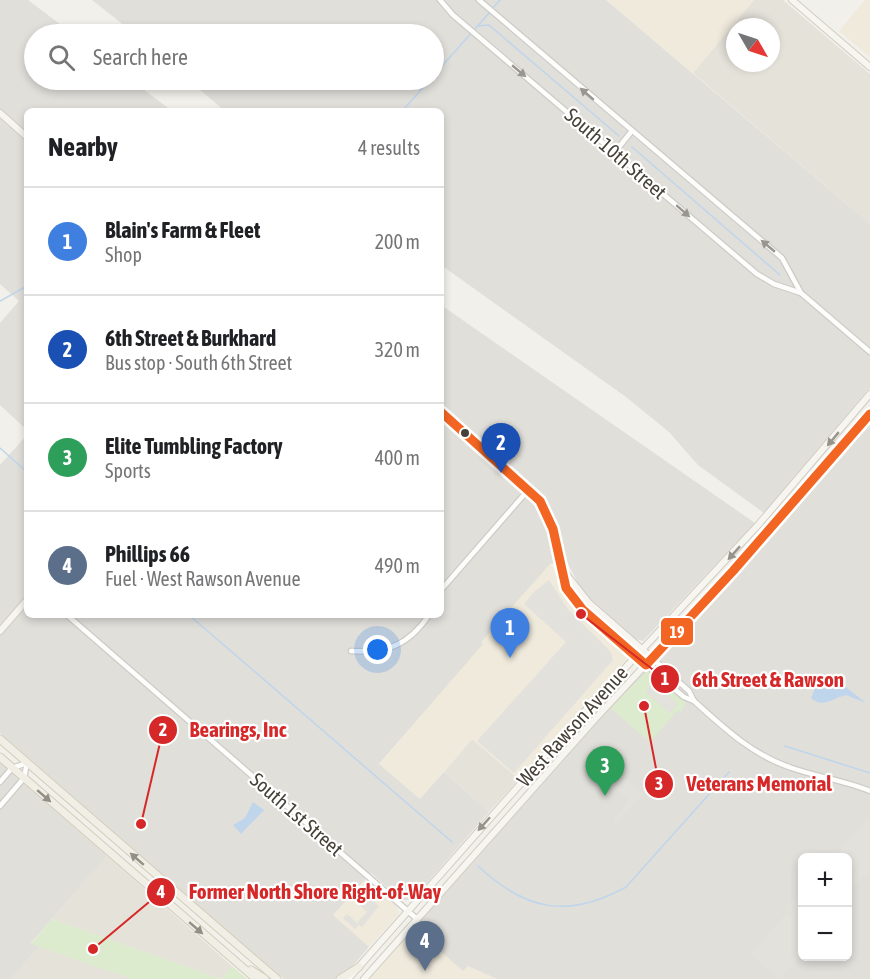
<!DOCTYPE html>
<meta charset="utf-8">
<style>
:root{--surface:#fff;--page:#f6f6f6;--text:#202124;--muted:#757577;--line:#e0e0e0;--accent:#827f77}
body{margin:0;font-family:"Asap Condensed",sans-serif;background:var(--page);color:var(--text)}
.controls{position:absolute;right:18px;bottom:18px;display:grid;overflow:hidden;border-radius:9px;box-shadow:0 3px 9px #0003}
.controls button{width:54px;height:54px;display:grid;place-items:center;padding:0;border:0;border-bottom:2px solid var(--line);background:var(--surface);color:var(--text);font:30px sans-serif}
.compass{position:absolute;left:726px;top:18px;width:54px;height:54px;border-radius:50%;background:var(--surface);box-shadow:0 3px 9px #0003;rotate:129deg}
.you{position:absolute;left:378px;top:650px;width:21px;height:21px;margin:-15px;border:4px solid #fff;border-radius:50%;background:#1a73e8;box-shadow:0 0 0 9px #1a73e833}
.badge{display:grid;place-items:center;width:39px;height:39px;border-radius:50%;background:var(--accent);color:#fff;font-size:20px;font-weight:700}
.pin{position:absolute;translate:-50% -50px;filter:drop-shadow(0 2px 3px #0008)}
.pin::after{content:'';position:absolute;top:32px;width:21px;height:18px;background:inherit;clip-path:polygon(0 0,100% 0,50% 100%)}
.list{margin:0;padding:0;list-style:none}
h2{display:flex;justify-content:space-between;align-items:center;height:78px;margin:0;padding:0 24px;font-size:26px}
h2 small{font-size:20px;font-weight:400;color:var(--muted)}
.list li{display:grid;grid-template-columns:39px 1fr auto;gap:18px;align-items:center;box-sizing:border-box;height:108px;padding:0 24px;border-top:2px solid var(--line)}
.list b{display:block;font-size:22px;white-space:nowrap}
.list p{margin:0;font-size:20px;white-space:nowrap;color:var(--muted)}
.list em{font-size:20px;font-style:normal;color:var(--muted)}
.icon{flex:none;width:33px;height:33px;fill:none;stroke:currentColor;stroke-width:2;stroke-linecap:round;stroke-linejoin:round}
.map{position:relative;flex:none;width:870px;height:979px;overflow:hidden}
.search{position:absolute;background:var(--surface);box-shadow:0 3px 9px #0003;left:24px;top:24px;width:420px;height:66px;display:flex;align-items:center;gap:15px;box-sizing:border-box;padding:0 21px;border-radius:33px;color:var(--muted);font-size:22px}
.panel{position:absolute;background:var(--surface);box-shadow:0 3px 9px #0003;left:24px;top:108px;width:420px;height:510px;border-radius:9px}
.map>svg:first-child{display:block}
.residential{fill:#e5e2da;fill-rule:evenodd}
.commercial{fill:#efeadc}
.industrial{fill:#e1dfda;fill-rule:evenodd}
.green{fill:#dceacd}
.parking{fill:#e3e1dc}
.water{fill:#bfd5ec}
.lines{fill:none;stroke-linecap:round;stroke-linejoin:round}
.stream{stroke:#bfd5ec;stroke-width:1.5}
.street-casing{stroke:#cdccc7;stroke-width:7}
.secondary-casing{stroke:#d0cdc3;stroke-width:8}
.primary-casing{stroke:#d2cdba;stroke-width:9}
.street{stroke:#fdfdfc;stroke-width:4.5}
.secondary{stroke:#f6f5f0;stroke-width:6}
.primary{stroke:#f0eee5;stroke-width:7}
.bus-1-casing{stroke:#fff;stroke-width:14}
.bus-1{stroke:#f26522;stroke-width:9}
.oneway{fill:#999690}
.oneway2{fill:#96938b}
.oneway3{fill:#938f86}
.bus-dot{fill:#474238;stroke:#fff;stroke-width:2}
.labels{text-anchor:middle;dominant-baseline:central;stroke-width:4.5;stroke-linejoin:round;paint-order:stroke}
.street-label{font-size:20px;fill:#474238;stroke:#fff}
.leader{fill:none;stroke:#d62828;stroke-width:2}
.callout-dot{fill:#d62828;stroke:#fff;stroke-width:2}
.mark-label{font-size:18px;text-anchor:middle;font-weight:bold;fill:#fff}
.callout-label{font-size:21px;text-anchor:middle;font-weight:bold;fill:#d62828;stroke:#fff;stroke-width:4.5;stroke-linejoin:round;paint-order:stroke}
.line-badge{stroke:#fff;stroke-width:2}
.badge-label{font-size:16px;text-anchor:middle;font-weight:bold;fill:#fff}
</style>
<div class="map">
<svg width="870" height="979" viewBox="0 0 870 979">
<rect width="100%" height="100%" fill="#f1f0eb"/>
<g class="residential">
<path d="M 754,0 L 783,0 L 870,74 L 870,224 L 693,73 ZM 735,27 L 771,27 L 771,63 L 735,63 Z"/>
<path d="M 472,739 L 519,779 L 489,812 L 444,772 Z"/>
<path d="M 107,856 L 232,966 L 221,979 L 52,919 Z"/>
<path d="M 39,946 L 132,979 L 11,979 Z"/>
</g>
<g class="commercial">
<path d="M 606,0 L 754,0 L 693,73 Z"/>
<path d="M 865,0 L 870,0 L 870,57 L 839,31 Z"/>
<path d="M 550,563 L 575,606 L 624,650 L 627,655 L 626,660 L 519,779 L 472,739 L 421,799 L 379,765 L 482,644 L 480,642 Z"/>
<path d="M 365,879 L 397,907 L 399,914 L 369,947 L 332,915 Z"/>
<path d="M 414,928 L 463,971 L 468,966 L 497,979 L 370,979 Z"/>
</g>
<g class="industrial">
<path d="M 0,0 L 28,0 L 73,34 L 34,34 L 34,80 L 131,80 L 172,111 L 27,111 L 27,430 L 0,405 L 0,323 L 19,301 L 0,284 Z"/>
<path d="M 92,0 L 606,0 L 870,224 L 870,388 L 764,513 L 698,465 L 669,432 L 626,397 L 441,265 L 441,111 L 225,111 L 188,80 L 434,80 L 434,34 L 135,34 Z"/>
<path d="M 441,305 L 755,523 L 643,641 L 635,639 L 592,601 L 579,585 L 566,560 L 550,564 L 481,642 L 483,644 L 379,764 L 420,799 L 444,772 L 489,812 L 412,900 L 401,900 L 371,873 L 333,915 L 369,947 L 350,969 L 336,979 L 284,979 L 0,733 L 0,465 L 27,435 L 27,615 L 441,615 Z"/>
<path d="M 870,420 L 870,979 L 497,979 L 468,966 L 463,971 L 414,928 L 610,708 L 780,524 ZM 802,858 L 848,858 L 848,956 L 802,956 Z"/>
<path d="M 0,763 L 107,856 L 31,943 L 39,946 L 11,979 L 0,979 Z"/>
</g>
<g class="green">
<path d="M 646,672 L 650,672 L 686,703 L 681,712 L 678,710 L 650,742 L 610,708 Z"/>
<path d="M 52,919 L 221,979 L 232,966 L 247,979 L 132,979 L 31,944 Z"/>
</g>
<g class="parking">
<path d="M 549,580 L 567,608 L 610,651 L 613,660 L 514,773 L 477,741 L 566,642 L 524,604 L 534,592 Z"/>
<path d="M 653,683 L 678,704 L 670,713 L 645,692 Z"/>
<path d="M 591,749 L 643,794 L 616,824 L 612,821 L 628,800 L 581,758 Z"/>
<path d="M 870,816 L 870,870 L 850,891 L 853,894 L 848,900 L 848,858 L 833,857 Z"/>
<path d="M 358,887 L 379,906 L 362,927 L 359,925 L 355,929 L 343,918 L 347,914 L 357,923 L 367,912 L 350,897 Z"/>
<path d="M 802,891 L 802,956 L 779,979 L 751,954 L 786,914 L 789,916 L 793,912 L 788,907 Z"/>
</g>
<g class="water">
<path d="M 819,679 L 824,682 L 842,684 L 866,703 L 846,695 C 833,698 823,709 811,698 Z"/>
<path d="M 253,802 L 264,810 L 241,834 L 233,825 L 245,818 Z"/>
</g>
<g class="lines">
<g class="stream">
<path d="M 493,8 L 500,0"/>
<path d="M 477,26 L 489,25 L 619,136"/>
<path d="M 434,75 L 490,12"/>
<path d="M 402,111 L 430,80"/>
<path d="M 632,147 L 780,275"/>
<path d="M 0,301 L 27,286"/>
<path d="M 0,448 L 27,472"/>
<path d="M 189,615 L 452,842"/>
<path d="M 785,746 L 870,773"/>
<path d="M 478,866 C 526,911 568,919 626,887 L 729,772"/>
</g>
<g class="street-casing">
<g id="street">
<path d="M 440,0 L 453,15 L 757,274 L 774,284 L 801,293 L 870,352"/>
<path d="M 479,0 L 782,258 L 801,293"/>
<path d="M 615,152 L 631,132"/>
<path d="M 441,590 L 529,489"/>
<path d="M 67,615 L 417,919"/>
<path d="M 351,651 C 387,653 408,646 429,615"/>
<path d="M 652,658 L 689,691 L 694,701 C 723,727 751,754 789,767 C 816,777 844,780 870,791"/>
<path d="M 646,665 L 684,697 L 694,701"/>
<path d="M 0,782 L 12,768 L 27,763"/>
<path d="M 0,806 L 24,778 L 27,763"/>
</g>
</g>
<g class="secondary-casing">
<g id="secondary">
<path d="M 792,0 L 870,67"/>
<path d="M 0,113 L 27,137"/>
<path d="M 441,412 L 540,501 L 553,529 L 563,570 L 562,579 L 566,588 L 583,610 L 646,665"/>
<path d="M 563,570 L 589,603 L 652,658"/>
<path d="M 0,631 L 27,600"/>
<path d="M 348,979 L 585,711 L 759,524 L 870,394"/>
<path d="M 364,979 L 595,719 L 733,571 L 870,414"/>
</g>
</g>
<g class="primary-casing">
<g id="primary">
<path d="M 0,739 L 277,979"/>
<path d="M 0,757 L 256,979"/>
<path d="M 251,970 L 265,979"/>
<path d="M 340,979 L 359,967"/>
</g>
</g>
<use href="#street" class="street"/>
<use href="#secondary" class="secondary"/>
<use href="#primary" class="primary"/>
<g class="bus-1-casing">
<path id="bus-1" d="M 441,412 L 540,501 L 553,529 L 566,588 L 583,610 L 646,665 L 733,571 L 870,414"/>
</g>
<use href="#bus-1" class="bus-1"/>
</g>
<defs><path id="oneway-solid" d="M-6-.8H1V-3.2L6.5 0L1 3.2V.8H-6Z" transform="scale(1.5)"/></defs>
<g class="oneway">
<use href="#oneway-solid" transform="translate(519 71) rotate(40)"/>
<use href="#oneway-solid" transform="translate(587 94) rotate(-139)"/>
<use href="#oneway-solid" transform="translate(683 211) rotate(41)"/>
<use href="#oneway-solid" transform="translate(768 246) rotate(-140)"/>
</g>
<g class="oneway2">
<use href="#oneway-solid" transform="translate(833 439) rotate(130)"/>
<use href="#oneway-solid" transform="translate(734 553) rotate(132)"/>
<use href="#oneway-solid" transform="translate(484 824) rotate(132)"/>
</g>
<g class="oneway3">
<use href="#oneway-solid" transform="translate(44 796) rotate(41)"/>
<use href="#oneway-solid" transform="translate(137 859) rotate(-139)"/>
<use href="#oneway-solid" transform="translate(196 928) rotate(41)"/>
</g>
<circle class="bus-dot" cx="465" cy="433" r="5"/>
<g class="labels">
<g class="street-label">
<text transform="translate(616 153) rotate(41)">South 10th Street</text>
<text transform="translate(572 726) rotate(-48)">West Rawson Avenue</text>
<text transform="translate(297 814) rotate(41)">South 1st Street</text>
</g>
</g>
<path class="leader" d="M581 614L665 679M141 824L163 730M644 706L659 784M93 949L161 892"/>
<g class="callout-dot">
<circle cx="581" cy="614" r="6"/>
<circle cx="141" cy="824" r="6"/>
<circle cx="644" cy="706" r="6"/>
<circle cx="93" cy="949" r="6"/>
<circle cx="665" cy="679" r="15"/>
<circle cx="163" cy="730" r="15"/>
<circle cx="659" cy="784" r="15"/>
<circle cx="161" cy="892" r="15"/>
</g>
<g class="mark-label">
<text x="665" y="685">1</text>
<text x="163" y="736">2</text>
<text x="659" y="790">3</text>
<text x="161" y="898">4</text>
</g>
<g class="callout-label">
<text x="768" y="687">6th Street &amp; Rawson</text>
<text x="238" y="737">Bearings, Inc</text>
<text x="759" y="791">Veterans Memorial</text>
<text x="315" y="899">Former North Shore Right-of-Way</text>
</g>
<rect class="line-badge" x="660" y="617" width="34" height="29" rx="6" fill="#f26522"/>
<g class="badge-label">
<text x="677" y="638">19</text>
</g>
</svg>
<div class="controls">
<button>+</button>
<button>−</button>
</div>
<svg class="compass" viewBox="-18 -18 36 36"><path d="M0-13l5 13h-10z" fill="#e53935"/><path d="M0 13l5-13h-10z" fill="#757577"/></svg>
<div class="you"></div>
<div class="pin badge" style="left:510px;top:658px;background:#3f7fe0">1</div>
<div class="pin badge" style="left:501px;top:473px;background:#1a4fb4">2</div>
<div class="pin badge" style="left:605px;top:796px;background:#2e9e5b">3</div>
<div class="pin badge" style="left:425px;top:971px;background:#5c6f8a">4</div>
<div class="search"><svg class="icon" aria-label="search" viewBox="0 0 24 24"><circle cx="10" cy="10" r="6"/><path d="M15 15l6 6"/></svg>Search here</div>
<section class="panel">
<h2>Nearby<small>4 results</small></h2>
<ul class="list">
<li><span class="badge" style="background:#3f7fe0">1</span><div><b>Blain's Farm &amp; Fleet</b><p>Shop</p></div><em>200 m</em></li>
<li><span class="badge" style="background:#1a4fb4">2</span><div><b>6th Street &amp; Burkhard</b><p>Bus stop · South 6th Street</p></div><em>320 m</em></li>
<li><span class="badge" style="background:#2e9e5b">3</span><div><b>Elite Tumbling Factory</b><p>Sports</p></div><em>400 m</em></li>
<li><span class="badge" style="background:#5c6f8a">4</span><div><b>Phillips 66</b><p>Fuel · West Rawson Avenue</p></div><em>490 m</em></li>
</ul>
</section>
</div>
